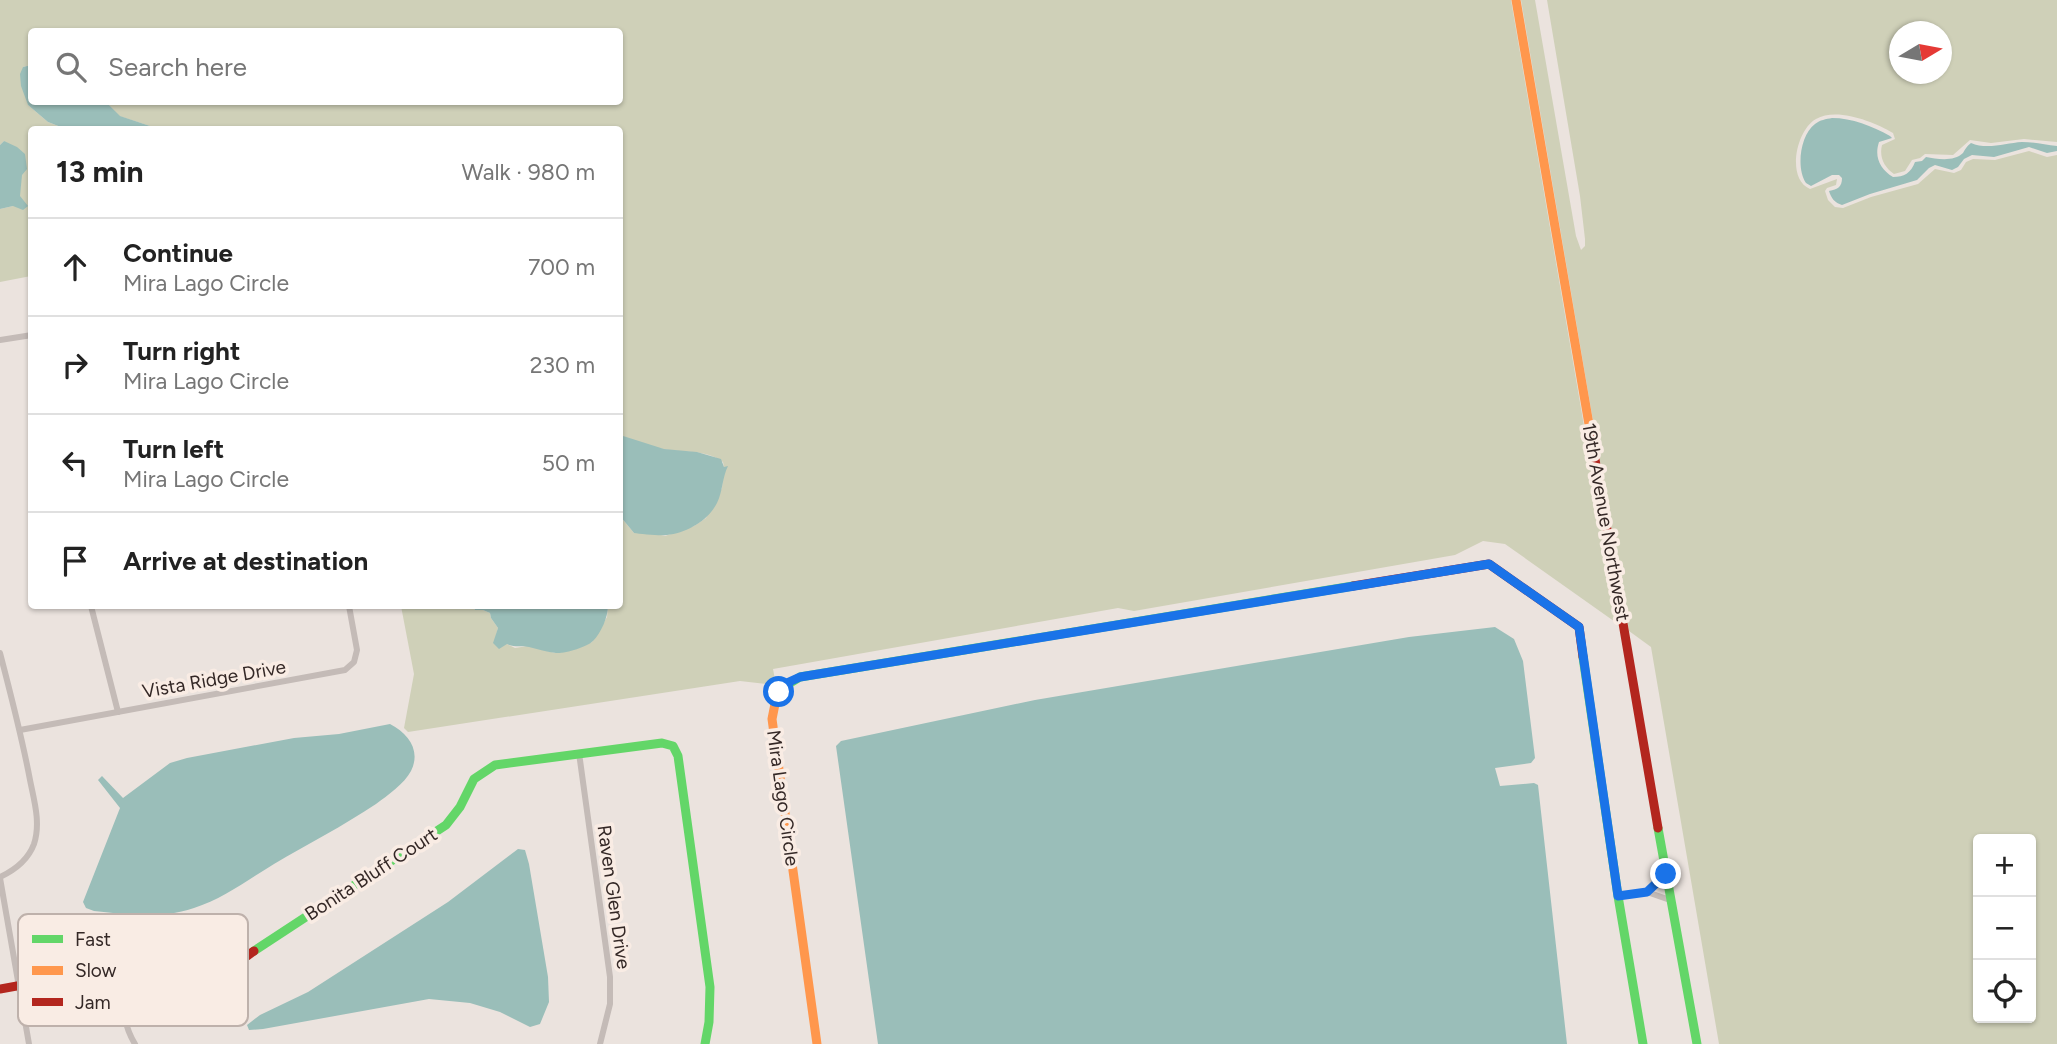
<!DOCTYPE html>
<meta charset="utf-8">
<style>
:root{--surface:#fff;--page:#f2f2f2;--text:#222;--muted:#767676;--line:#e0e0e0}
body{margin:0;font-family:Figtree,sans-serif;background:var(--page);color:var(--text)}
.controls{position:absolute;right:21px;bottom:21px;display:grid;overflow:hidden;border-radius:7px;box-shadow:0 2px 5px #0004}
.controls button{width:63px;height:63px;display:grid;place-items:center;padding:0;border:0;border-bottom:2px solid var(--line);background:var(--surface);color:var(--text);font:35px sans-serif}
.compass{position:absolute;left:1889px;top:21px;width:63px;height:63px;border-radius:50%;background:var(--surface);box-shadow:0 2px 5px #0004;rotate:80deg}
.stop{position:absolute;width:21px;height:21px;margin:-16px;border:5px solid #1a73e8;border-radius:50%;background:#fff}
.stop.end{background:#1a73e8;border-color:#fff;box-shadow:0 2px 7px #0008}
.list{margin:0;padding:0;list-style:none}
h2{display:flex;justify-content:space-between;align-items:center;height:91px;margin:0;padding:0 28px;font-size:30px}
h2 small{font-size:23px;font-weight:400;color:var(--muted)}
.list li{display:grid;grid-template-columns:46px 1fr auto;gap:21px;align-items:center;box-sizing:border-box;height:98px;padding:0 28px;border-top:2px solid var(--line)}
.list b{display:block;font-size:26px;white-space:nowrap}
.list p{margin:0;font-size:23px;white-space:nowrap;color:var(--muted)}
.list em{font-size:23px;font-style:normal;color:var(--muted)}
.icon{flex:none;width:38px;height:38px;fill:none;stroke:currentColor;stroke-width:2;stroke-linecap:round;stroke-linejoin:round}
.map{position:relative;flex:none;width:2057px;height:1044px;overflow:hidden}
.search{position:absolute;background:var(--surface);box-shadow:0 2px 5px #0004;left:28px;top:28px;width:595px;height:77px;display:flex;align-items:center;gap:18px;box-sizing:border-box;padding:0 24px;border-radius:7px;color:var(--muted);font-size:26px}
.panel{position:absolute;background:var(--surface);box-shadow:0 2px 5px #0004;left:28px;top:126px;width:595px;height:483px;border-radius:7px}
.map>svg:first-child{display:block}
.green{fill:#cfd0b8;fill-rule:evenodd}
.water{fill:#9abeb9}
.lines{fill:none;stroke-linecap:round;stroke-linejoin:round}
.street{stroke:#c4bbb7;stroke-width:6}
.fast{stroke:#63d668;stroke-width:9}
.slow{stroke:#ff974d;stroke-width:9}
.jam{stroke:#b3261e;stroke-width:9}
.route{stroke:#1a73e8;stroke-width:9}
.labels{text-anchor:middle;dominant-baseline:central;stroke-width:7;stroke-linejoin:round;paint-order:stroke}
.street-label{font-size:19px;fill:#342826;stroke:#f9ece4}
.key{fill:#f9ece4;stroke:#beb1ab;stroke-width:2}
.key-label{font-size:19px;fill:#342826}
</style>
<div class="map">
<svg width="2057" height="1044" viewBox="0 0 2057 1044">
<rect width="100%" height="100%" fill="#ebe3de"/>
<g class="green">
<path d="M 0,0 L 1511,0 L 1618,624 L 1505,544 L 1483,541 L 1455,555 L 1134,611 L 1118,608 L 773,669 L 776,685 L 740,681 L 408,732 L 404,728 L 414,674 L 401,606 L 473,606 L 475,610 L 483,610 L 490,613 L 491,618 L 498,628 L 494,643 L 507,644 L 515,648 L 528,646 L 555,653 L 581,646 L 592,642 L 607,617 L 608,606 L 620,606 L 620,516 L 634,533 L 653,533 L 665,536 L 694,526 L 706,518 L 722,488 L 723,475 L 727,467 L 724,467 L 723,462 C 705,449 684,453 663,449 C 648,447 633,441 620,435 L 620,130 L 159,129 L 119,116 L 106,102 L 620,102 L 620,32 L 32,32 L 31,65 L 23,67 L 28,105 L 48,122 L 66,129 L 32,130 L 31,276 L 0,282 L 0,209 L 13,206 C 29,180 17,165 4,141 L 0,145 Z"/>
<path d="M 1521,0 L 1535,0 L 1576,236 L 1581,250 L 1585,246 L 1585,239 L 1580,196 L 1547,0 L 2057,0 L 2057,142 L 2024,139 L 1991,143 L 1970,140 L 1953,155 L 1925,154 L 1920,158 L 1912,160 L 1905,171 L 1894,174 C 1884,167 1879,157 1882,145 L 1895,139 L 1893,133 C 1874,122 1837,107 1816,119 C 1796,130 1786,179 1810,189 L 1837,179 L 1836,185 L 1827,188 L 1825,191 L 1828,200 L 1835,207 L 1843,208 L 1871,197 L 1918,184 L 1935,169 L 1954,173 L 1961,170 L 1966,162 L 1973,159 L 1995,160 L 2029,151 L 2047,157 L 2057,155 L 2057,1044 L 1719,1044 L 1651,647 L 1629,631 ZM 1899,32 L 1941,32 L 1941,74 L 1899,74 ZM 1978,839 L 2031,839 L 2031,1018 L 1978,1018 Z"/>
</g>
<g class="water">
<path d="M 31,65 L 32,102 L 106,102 L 120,116 L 159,129 L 66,129 L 48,122 L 28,105 L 21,86 L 20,74 L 23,67 Z"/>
<path d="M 1832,118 C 1852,118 1872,126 1890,136 L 1892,138 L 1879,142 C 1874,157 1880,169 1893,177 C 1904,177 1911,173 1915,162 L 1922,161 L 1926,157 C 1937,159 1954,162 1963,153 C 1965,149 1967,146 1971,143 C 1987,150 2006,143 2022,142 C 2034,142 2045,145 2057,146 L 2057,151 L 2047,153 L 2029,147 L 1994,157 L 1972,155 L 1964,159 L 1958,167 L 1952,170 L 1935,165 L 1929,168 L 1917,180 L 1870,194 L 1842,205 C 1835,203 1831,198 1829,191 C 1838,189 1842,187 1842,178 L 1839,175 L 1832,175 L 1811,186 L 1806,183 C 1796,169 1800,135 1815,124 C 1820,120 1826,119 1832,118 Z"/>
<path d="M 4,141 L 17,147 L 25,154 L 27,169 L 22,175 L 20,196 L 28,206 L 23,210 L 13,206 L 0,209 L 0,145 Z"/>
<path d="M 620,435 L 664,449 L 697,452 L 721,459 L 724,467 L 728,466 C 722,478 723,491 717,503 C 708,521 686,533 667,535 C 661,536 640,534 634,533 L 620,516 Z"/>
<path d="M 473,606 L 608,606 C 608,617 601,633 593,641 C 587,647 564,654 556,653 C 547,652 538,649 529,647 C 521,645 516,648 507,644 L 499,649 L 493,643 L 498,628 L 491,618 L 490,613 L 483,610 L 475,610 Z"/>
<path d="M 1495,627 L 1514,639 L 1523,661 L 1535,758 L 1531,763 L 1495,768 L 1500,786 L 1534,783 L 1538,785 L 1567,1044 L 878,1044 L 836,746 L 841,741 L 1035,700 L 1409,637 Z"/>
<path d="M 390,724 C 409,734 421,751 411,771 C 404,784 388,795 376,804 C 343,826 308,844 274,864 C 249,879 223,899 194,908 C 157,920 132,915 94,911 L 86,908 L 83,902 L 120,808 L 98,780 L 102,776 L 123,798 L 170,763 L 187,758 L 294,738 L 339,734 Z"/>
<path d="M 518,849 L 525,850 L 529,864 L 548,977 L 549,1002 L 540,1024 L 530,1027 L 500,1012 L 470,1003 L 429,999 L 263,1029 L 249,1030 L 247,1025 L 260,1015 L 308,992 L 448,902 Z"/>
</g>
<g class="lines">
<g class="street">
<path d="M 0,340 L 32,335"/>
<path d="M 91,606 L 118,712"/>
<path d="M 0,653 C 11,695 22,737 30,780 C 34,800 41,823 34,844 C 28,860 15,870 0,877"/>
<path d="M 20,730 L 345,670 L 354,662 L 357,650 L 349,606"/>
<path d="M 579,753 L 610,977 L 610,1004 L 600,1044"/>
<path d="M 0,878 L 29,1044"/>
<path d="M 1647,892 L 1670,900"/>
<path d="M 1618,896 L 1647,892 L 1666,874"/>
<path d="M 118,977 C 121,999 123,1025 135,1044"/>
</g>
<g class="fast">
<path d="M 1583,657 L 1618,896 L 1643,1044"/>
<path d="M 787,685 L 800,677 L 1353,586"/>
<path d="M 1658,828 L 1697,1044"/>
<path d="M 254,951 L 446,825 L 460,807 L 474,779 L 495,765 L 662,743 L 673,746 L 678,756 L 710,987 L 709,1022 L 705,1044"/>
</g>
<g class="slow">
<path d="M 1516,0 L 1591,436"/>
<path d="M 787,685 L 776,699 L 772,719 L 817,1044"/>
</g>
<g class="jam">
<path d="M 1591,436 L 1658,828"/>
<path d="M 1353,586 L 1489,564 L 1579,627 L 1583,657"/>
<path d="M 0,989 L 66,977 L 171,976 L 220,965 L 247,956 L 254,951"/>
</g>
</g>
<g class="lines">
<path class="route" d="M 779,692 L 789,682 L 800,677 L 1489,564 L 1579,627 L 1618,896 L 1647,892 L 1666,874"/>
</g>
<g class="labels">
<g class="street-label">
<text transform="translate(1606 522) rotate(80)">19th Avenue Northwest</text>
<text transform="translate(214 679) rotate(-10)">Vista Ridge Drive</text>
<text transform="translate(783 798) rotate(82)">Mira Lago Circle</text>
<text transform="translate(371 874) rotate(-33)">Bonita Bluff Court</text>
<text transform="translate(614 897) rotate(82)">Raven Glen Drive</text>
</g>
</g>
<rect x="18" y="914" width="230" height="112" rx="10" class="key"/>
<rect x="32" y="935" width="31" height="8" fill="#63d668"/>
<rect x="32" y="966" width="31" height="9" fill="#ff974d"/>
<rect x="32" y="998" width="31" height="8" fill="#b3261e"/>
<g class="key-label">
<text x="75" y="946">Fast</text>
<text x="75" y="977">Slow</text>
<text x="75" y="1009">Jam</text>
</g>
</svg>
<div class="controls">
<button>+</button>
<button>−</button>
<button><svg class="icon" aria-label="locate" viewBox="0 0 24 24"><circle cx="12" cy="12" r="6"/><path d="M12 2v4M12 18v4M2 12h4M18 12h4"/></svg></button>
</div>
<svg class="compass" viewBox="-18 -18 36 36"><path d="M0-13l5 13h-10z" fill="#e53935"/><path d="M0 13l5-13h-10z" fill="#767676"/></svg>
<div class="stop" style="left:779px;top:692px"></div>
<div class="stop end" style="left:1666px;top:874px"></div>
<div class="search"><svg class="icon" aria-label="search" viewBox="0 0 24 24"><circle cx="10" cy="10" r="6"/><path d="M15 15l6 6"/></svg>Search here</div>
<section class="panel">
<h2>13 min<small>Walk · 980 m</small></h2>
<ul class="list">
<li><svg class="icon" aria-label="ahead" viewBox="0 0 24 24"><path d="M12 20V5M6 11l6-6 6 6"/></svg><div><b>Continue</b><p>Mira Lago Circle</p></div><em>700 m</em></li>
<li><svg class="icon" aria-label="right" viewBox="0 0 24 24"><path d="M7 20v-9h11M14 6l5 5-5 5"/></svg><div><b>Turn right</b><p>Mira Lago Circle</p></div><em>230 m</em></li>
<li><svg class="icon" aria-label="left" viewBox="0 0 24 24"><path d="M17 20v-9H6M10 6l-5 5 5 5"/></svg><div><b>Turn left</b><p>Mira Lago Circle</p></div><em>50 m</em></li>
<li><svg class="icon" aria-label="arrive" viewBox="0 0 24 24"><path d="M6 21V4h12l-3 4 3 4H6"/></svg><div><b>Arrive at destination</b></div></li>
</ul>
</section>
</div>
